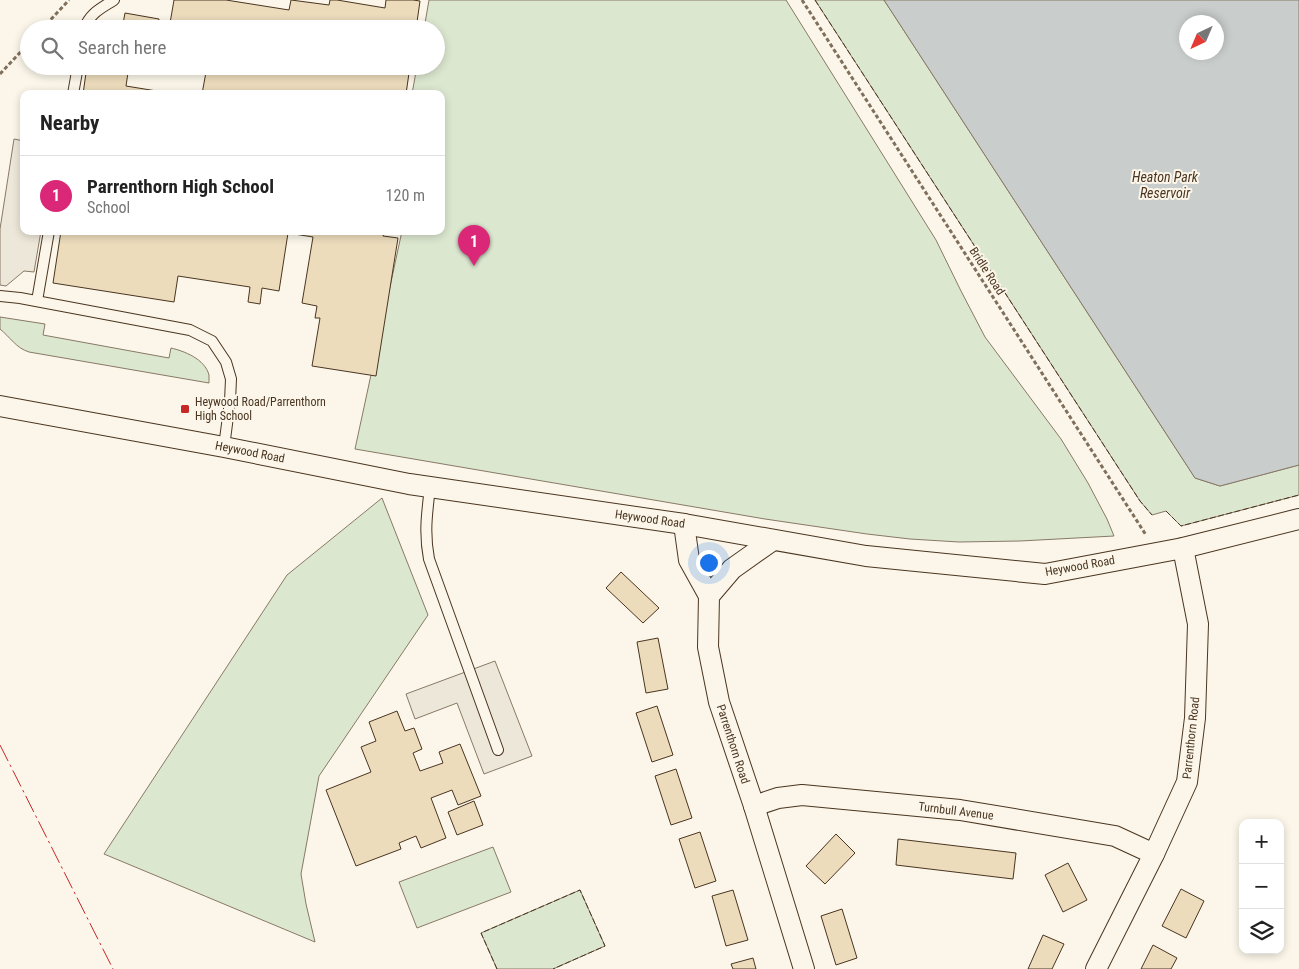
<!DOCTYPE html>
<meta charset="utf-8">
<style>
:root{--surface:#fff;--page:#f2f2f2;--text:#222;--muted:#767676;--line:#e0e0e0;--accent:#db2777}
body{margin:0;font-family:"Roboto Condensed",sans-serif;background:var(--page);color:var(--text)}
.controls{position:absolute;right:15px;bottom:15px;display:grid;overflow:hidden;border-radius:10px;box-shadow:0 2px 8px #0003}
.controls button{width:45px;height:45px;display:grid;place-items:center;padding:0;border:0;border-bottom:1px solid var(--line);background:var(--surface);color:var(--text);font:25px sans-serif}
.compass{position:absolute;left:1179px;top:15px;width:45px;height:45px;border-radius:50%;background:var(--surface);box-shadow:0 2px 8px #0003;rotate:224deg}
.you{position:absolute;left:708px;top:562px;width:18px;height:18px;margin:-12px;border:4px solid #fff;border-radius:50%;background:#1a73e8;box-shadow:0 0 0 8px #1a73e833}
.badge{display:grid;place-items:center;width:32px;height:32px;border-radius:50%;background:var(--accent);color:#fff;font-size:16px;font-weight:700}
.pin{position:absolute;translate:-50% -41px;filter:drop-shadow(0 1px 2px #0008)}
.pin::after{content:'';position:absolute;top:26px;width:18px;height:15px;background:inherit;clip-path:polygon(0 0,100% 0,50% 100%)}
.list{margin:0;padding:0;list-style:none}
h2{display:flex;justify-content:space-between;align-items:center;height:65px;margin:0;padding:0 20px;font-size:21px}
h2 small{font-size:16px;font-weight:400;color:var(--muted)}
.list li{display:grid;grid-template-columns:32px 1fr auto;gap:15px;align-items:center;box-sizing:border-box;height:80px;padding:0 20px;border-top:1px solid var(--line)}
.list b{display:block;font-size:19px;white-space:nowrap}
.list p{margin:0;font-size:16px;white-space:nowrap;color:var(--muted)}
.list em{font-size:16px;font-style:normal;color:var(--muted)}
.icon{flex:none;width:28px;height:28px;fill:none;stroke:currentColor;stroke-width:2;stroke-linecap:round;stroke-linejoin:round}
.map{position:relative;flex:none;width:1299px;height:969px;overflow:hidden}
.search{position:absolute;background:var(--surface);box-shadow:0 2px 8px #0003;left:20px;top:20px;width:425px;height:55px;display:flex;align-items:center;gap:12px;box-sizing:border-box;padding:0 18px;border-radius:28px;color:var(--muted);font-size:19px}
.panel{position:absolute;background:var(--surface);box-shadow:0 2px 8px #0003;left:20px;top:90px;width:425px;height:145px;border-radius:10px}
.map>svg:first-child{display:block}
.green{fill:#dce7d0;stroke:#887966}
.parking{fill:#ede7d9;stroke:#887966}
.water{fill:#c9cecd;stroke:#887966;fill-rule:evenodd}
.building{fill:#ecdcbc;stroke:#4a3520}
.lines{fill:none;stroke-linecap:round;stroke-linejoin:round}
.lane-casing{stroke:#4a3520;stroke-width:12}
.street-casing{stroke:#4a3520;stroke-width:22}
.path{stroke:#7f6f5c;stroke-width:3;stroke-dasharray:4 2.5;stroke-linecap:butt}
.lane{stroke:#fbf6e9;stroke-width:10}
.street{stroke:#fbf6e9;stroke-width:20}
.fence{stroke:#4a3520;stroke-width:1;stroke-dasharray:6 2.5;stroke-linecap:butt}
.power{stroke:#c62828;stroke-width:1;stroke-dasharray:18 4 2.5 4;stroke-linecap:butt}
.poi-dot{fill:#c62828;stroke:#fbf6e9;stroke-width:2}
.labels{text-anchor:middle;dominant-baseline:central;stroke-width:4;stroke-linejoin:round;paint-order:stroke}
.street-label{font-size:12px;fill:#4a3520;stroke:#fbf6e9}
.poi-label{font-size:12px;fill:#4a3520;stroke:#fbf6e9;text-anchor:start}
.water-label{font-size:14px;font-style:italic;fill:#4a3520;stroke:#fbf6e9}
</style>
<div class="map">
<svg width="1299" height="969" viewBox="0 0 1299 969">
<rect width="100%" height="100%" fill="#fbf6e9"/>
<g class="green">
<path d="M 429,0 L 786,0 L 936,240 L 961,291 L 985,337 L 1061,439 L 1088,483 L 1107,519 L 1114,536 L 1020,541 L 959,542 L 910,539 L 867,534 L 765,519 L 355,449 L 402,231 L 441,231 L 441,94 L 412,94 L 417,66 L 436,66 L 436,29 L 424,29 Z"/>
<path d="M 815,0 L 884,0 L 1195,478 L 1220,486 L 1299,465 L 1299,495 L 1181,526 L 1166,511 L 1152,515 L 1140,501 Z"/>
<path d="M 0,317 L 45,324 L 43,335 L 169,358 L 171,348 C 184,351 205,359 209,375 C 209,378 209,380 209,383 L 29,352 C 16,348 10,337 0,329 Z"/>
<path d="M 382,498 L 428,615 L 319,776 L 301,874 L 306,904 L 315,942 L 104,854 L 287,575 Z"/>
<path d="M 493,847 L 511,892 L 417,928 L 399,882 Z"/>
<path d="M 580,890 L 605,946 L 553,969 L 497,969 L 481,933 Z"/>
</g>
<g class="parking">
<path d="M 14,139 L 24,141 L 24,231 L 41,231 L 34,272 L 24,271 L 6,286 L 0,285 L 0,229 Z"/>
<path d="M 495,661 L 532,756 L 484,774 L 457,703 L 415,719 L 406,694 Z"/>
</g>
<path class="water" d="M 884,0 L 1299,0 L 1299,465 L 1220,486 L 1195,478 ZM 1186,22 L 1216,22 L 1216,52 L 1186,52 Z"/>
<g class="building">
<path d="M 174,0 L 226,0 L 289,10 L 291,0 L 329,5 L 330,0 L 337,0 L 385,8 L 386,0 L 413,0 L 420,1 L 416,29 L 169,29 Z"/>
<path d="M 125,13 L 159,19 L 158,29 L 122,29 Z"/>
<path d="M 87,66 L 129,66 L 126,86 L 175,94 L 83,94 Z"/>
<path d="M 172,66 L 410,66 L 406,94 L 202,94 L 206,72 Z"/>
<path d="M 61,231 L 384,231 L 383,236 L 398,238 L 376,376 L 312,366 L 320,318 L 315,318 L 317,306 L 302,303 L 313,237 L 288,233 L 279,291 L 262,288 L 260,304 L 248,302 L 250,287 L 178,276 L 174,302 L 53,283 Z"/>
<path d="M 621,572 L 659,608 L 643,623 L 606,588 Z"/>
<path d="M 658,638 L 668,689 L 646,693 L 637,642 Z"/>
<path d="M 657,706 L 673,755 L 652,762 L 636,713 Z"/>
<path d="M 397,711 L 405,731 L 414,728 L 422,749 L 413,753 L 420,771 L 443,763 L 439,752 L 460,744 L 481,796 L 458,805 L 452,790 L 431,798 L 446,838 L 421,848 L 416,836 L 399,843 L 401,849 L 356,866 L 326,790 L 371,772 L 361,747 L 376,741 L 369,722 Z"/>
<path d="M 676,769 L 692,818 L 671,825 L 655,776 Z"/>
<path d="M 474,801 L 483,825 L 457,835 L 448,812 Z"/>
<path d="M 700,832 L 716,881 L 695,888 L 679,839 Z"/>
<path d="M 836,834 L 855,853 L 825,884 L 806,866 Z"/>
<path d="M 898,839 L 1016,853 L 1013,879 L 896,865 Z"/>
<path d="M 1068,863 L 1087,900 L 1063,912 L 1045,875 Z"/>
<path d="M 1181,889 L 1204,901 L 1186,938 L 1162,926 Z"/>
<path d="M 733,890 L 748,940 L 726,946 L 712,896 Z"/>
<path d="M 842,909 L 857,958 L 836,965 L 821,916 Z"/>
<path d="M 1043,935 L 1064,944 L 1052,969 L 1028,969 Z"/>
<path d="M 1153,945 L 1177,958 L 1171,969 L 1141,969 Z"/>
<path d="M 753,958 L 756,969 L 733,969 L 731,964 Z"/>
</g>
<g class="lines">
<g class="lane-casing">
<g id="lane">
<path d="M 84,29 C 90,13 100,9 114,0"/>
<path d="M 73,94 L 78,66"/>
<path d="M 0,296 L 20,298 L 190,330 L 212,341 L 226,362 L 231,379 L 230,401 L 224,447"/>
<path d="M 37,301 L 49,231"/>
<path d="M 430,487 C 427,513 424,533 429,559 L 498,750"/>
</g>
</g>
<g class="street-casing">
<g id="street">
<path d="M 0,406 L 224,447 L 409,484 L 684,524 L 866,556 L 1045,574 L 1183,548 L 1299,519"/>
<path d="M 684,524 L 689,560 L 709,596"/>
<path d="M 773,540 L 732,569 L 709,596 L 708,647 L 719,702 L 754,806 L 804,969"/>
<path d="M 754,806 L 778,798 L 802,795 L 960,810 L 1115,836 L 1154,854"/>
<path d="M 1096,969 L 1154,854 L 1187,782 L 1195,718 L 1198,624 L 1183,548"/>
</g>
</g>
<g class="path">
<path d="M 802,0 L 1146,535"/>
<path d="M 42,29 L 69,0"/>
<path d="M 0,74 L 29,43"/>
</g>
<use href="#lane" class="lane"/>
<use href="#street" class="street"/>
<g class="fence">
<path d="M 815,0 L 1140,501 L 1152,515"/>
<path d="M 1166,511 L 1181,526 L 1299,495"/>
<path d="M 497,969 L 481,933 L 580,890 L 605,946 L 553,969"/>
</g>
<path class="power" d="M 0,745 L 113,969"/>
</g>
<rect class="poi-dot" x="180" y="404" width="10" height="10" rx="2.5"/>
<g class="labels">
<g class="street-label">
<text transform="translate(987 271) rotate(57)">Bridle Road</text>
<text transform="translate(250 452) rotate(11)">Heywood Road</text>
<text transform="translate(650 519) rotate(8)">Heywood Road</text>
<text transform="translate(1080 566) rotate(-10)">Heywood Road</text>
<text transform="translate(1191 738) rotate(-84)">Parrenthorn Road</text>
<text transform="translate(733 744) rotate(72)">Parrenthorn Road</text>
<text transform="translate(956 811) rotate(7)">Turnbull Avenue</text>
</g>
<g class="poi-label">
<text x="195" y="402">Heywood Road/Parrenthorn<tspan x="195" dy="14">High School</tspan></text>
</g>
<g class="water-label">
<text x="1165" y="177">Heaton Park<tspan x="1165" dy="16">Reservoir</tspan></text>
</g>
</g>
</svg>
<div class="controls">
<button>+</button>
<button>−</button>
<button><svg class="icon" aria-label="layers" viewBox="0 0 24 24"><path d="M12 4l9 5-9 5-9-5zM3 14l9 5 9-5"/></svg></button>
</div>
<svg class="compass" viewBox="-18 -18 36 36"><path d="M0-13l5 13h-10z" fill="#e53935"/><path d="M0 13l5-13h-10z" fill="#767676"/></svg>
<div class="you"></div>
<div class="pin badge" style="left:474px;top:266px">1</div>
<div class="search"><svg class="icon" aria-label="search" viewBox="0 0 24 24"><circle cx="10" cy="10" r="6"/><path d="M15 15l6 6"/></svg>Search here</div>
<section class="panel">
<h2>Nearby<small></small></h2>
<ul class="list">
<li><span class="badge">1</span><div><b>Parrenthorn High School</b><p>School</p></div><em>120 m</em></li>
</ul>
</section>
</div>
